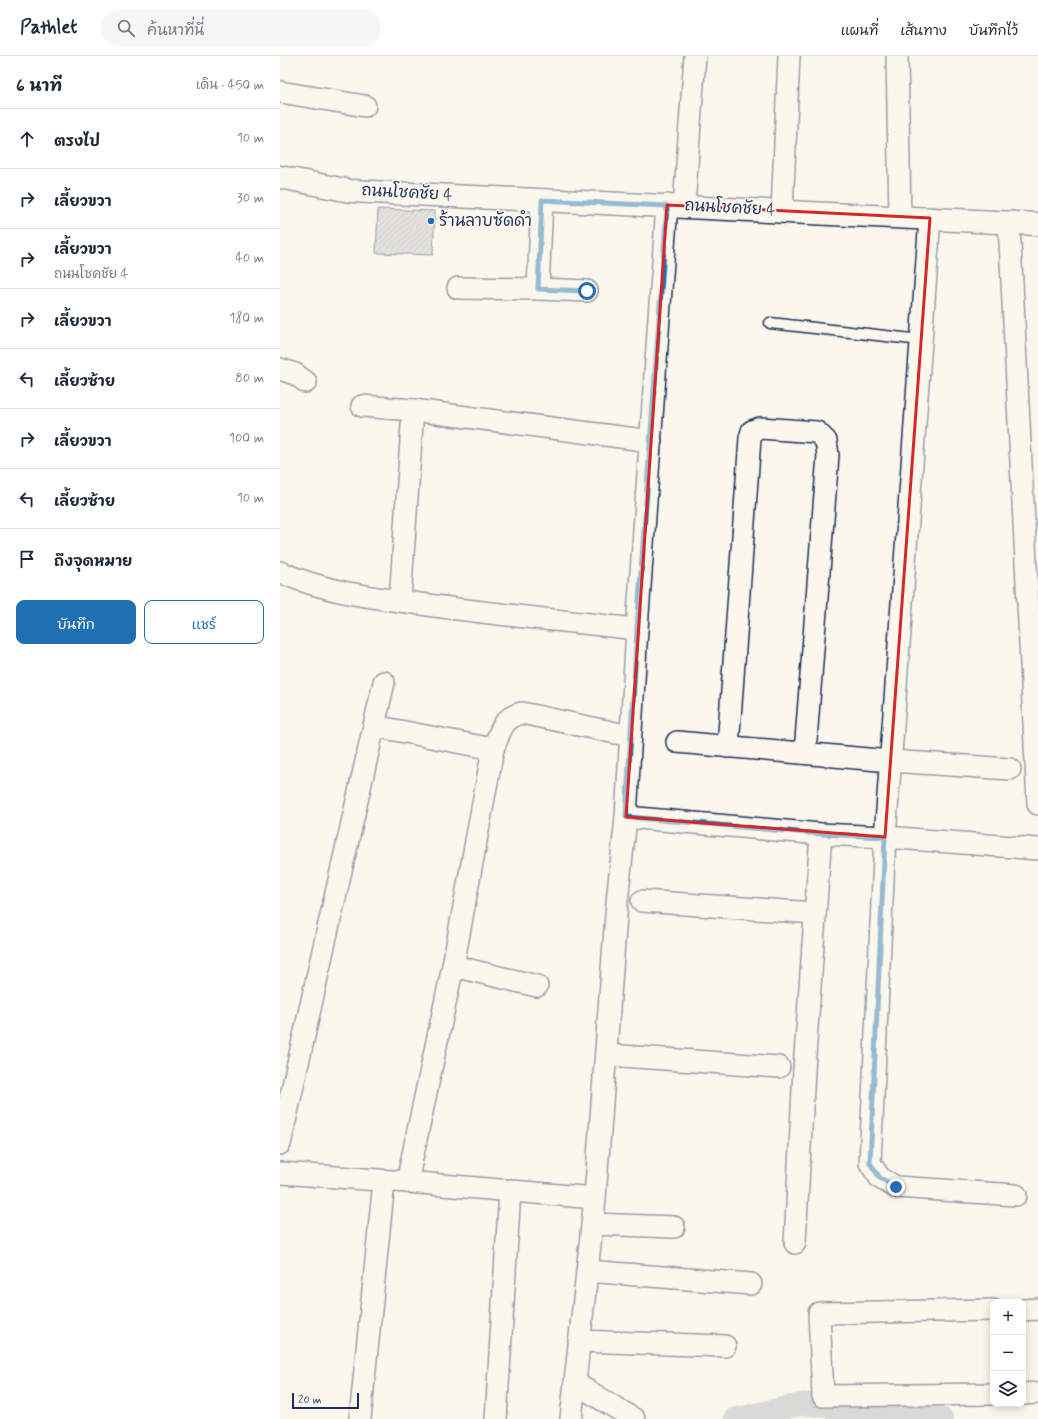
<!DOCTYPE html>
<html lang="th">
<meta charset="utf-8">
<style>
:root{--surface:#fff;--page:#f6f6f7;--text:#1f2937;--muted:#747a83;--line:#e0e1e3;--accent:#1f6fb2}
body{margin:0;font-family:Mynerve,"Playpen Sans Thai",sans-serif;background:var(--page);color:var(--text)}
.controls{position:absolute;right:12px;bottom:12px;display:grid;overflow:hidden;border-radius:8px;box-shadow:0 2px 10px #0003}
.controls button{width:36px;height:36px;display:grid;place-items:center;padding:0;border:0;border-bottom:1px solid var(--line);background:var(--surface);color:var(--text);font:20px sans-serif}
.scale{position:absolute;left:12px;bottom:10px;width:67px;box-sizing:border-box;padding-left:4px;border:2px solid #1b2f5e;border-top:0;font-size:11px;line-height:14px;white-space:nowrap;color:#1b2f5e;-webkit-text-stroke:3px #fbf7ec;paint-order:stroke}
.stop{position:absolute;width:12px;height:12px;margin:-9px;border:3px solid #1f6fb2;border-radius:50%;background:#fff}
.stop.end{background:#1f6fb2;border-color:#fff;box-shadow:0 1px 4px #0008}
.list{margin:0;padding:0;list-style:none}
h2{display:flex;justify-content:space-between;align-items:center;height:52px;margin:0;padding:0 16px;font-size:17px}
h2 small{font-size:13px;font-weight:400;color:var(--muted)}
.list li{display:grid;grid-template-columns:26px 1fr auto;gap:12px;align-items:center;box-sizing:border-box;height:60px;padding:0 16px;border-top:1px solid var(--line)}
.list b{display:block;font-size:15px;white-space:nowrap}
.list p{margin:0;font-size:13px;white-space:nowrap;color:var(--muted)}
.list em{font-size:13px;font-style:normal;color:var(--muted)}
.actions{display:flex;gap:8px;padding:12px 16px}
.actions a{flex:1;padding:9px 0;border:1px solid var(--accent);border-radius:8px;text-align:center;font-size:14px;color:var(--accent)}
.actions .main{background:var(--accent);color:#fff}
.icon{flex:none;width:22px;height:22px;fill:none;stroke:currentColor;stroke-width:2;stroke-linecap:round;stroke-linejoin:round}
.map{position:relative;flex:none;width:758px;height:1363px;overflow:hidden}
header{display:flex;align-items:center;gap:24px;box-sizing:border-box;height:56px;padding:0 20px;background:var(--surface);border-bottom:1px solid var(--line)}
header strong{font-size:19px}
nav{display:flex;gap:22px;margin-inline-start:auto;font-size:14px}
.search{width:280px;height:36px;background:var(--page);display:flex;align-items:center;gap:10px;box-sizing:border-box;padding:0 14px;border-radius:22px;color:var(--muted);font-size:15px}
main{display:flex}
aside{flex:1;background:var(--surface)}
.map>svg:first-child{display:block}
.lines{fill:none;stroke-linecap:round;stroke-linejoin:round}
.canal{stroke:#afb3bb;stroke-width:23}
.building{fill:url(#building-hatch);stroke:#1b2f5e}
.service-casing{stroke:#1b2f5e;stroke-width:13}
.minor-casing{stroke:#1b2f5e;stroke-width:24}
.tertiary-casing{stroke:#1b2f5e;stroke-width:25}
.service{stroke:#fbf7ec;stroke-width:10}
.minor{stroke:#fbf7ec;stroke-width:21}
.tertiary{stroke:#fbf7ec;stroke-width:22}
.route{stroke:#1f6fb2;stroke-width:5}
.marked{fill:none;stroke:#d62828;stroke-width:3;stroke-linejoin:round}
.poi-dot{fill:#1f6fb2;stroke:#fbf7ec;stroke-width:1.5}
.labels{text-anchor:middle;dominant-baseline:central;stroke-width:3;stroke-linejoin:round;paint-order:stroke}
.street-label{font-size:16px;fill:#1b2f5e;stroke:#fbf7ec}
.poi-label{font-size:16px;fill:#1b2f5e;stroke:#fbf7ec;text-anchor:start}
</style>
<header>
<strong>Pathlet</strong>
<div class="search"><svg class="icon" aria-label="search" viewBox="0 0 24 24"><circle cx="10" cy="10" r="6"/><path d="M15 15l6 6"/></svg>ค้นหาที่นี่</div>
<nav><a>แผนที่</a><a>เส้นทาง</a><a>บันทึกไว้</a></nav>
</header>
<main>
<aside>
<h2>6 นาที<small>เดิน · 450 m</small></h2>
<ul class="list">
<li><svg class="icon" aria-label="ahead" viewBox="0 0 24 24"><path d="M12 20V5M6 11l6-6 6 6"/></svg><div><b>ตรงไป</b></div><em>10 m</em></li>
<li><svg class="icon" aria-label="right" viewBox="0 0 24 24"><path d="M7 20v-9h11M14 6l5 5-5 5"/></svg><div><b>เลี้ยวขวา</b></div><em>30 m</em></li>
<li><svg class="icon" aria-label="right" viewBox="0 0 24 24"><path d="M7 20v-9h11M14 6l5 5-5 5"/></svg><div><b>เลี้ยวขวา</b><p>ถนนโชคชัย 4</p></div><em>40 m</em></li>
<li><svg class="icon" aria-label="right" viewBox="0 0 24 24"><path d="M7 20v-9h11M14 6l5 5-5 5"/></svg><div><b>เลี้ยวขวา</b></div><em>180 m</em></li>
<li><svg class="icon" aria-label="left" viewBox="0 0 24 24"><path d="M17 20v-9H6M10 6l-5 5 5 5"/></svg><div><b>เลี้ยวซ้าย</b></div><em>80 m</em></li>
<li><svg class="icon" aria-label="right" viewBox="0 0 24 24"><path d="M7 20v-9h11M14 6l5 5-5 5"/></svg><div><b>เลี้ยวขวา</b></div><em>100 m</em></li>
<li><svg class="icon" aria-label="left" viewBox="0 0 24 24"><path d="M17 20v-9H6M10 6l-5 5 5 5"/></svg><div><b>เลี้ยวซ้าย</b></div><em>10 m</em></li>
<li><svg class="icon" aria-label="arrive" viewBox="0 0 24 24"><path d="M6 21V4h12l-3 4 3 4H6"/></svg><div><b>ถึงจุดหมาย</b></div></li>
</ul>
<div class="actions"><a class="main">บันทึก</a><a>แชร์</a></div>
</aside>
<div class="map">
<svg width="758" height="1363" viewBox="0 0 758 1363">
<defs>
<pattern id="building-hatch" width="6" height="6" patternUnits="userSpaceOnUse"><rect width="6" height="6" fill="#c3c5c9"/><path d="M-1 1l2-2M0 6l6-6M5 7l2-2" fill="none" stroke="#9ea0a6"/></pattern>
</defs>
<rect width="100%" height="100%" fill="#fbf7ec"/>
<filter id="ink" filterUnits="userSpaceOnUse"><feTurbulence type="fractalNoise" baseFrequency=".025" numOctaves="2"/><feDisplacementMap in="SourceGraphic" scale="8" xChannelSelector="R" yChannelSelector="G"/><feConvolveMatrix kernelMatrix="1 2 1 2 8 2 1 2 1" color-interpolation-filters="sRGB"/></filter>
<g filter="url(#ink)">
<g class="lines">
<path class="canal" d="M 455,1363 L 523,1348 L 662,1363"/>
</g>
<path class="building" d="M 98,153 L 155,155 L 153,199 L 96,197 Z"/>
<g class="lines">
<g class="service-casing">
<path id="service" d="M 490,267 L 641,284"/>
</g>
<g class="minor-casing">
<g id="minor">
<path d="M 617,0 L 620,161"/>
<path d="M 0,36 L 85,50"/>
<path d="M 262,144 L 258,233 L 307,235"/>
<path d="M 404,150 L 415,0"/>
<path d="M 502,155 L 509,0"/>
<path d="M 650,162 L 605,781 L 590,1107 L 600,1122 L 616,1131 L 736,1139"/>
<path d="M 729,166 L 758,748"/>
<path d="M 178,232 L 258,233"/>
<path d="M 0,313 L 15,318 L 26,326"/>
<path d="M 82,350 L 133,354 L 371,385"/>
<path d="M 0,516 C 47,537 97,542 148,549 C 218,559 287,565 357,573"/>
<path d="M 120,545 L 133,354"/>
<path d="M 94,670 L 213,693"/>
<path d="M 397,686 L 610,705 L 730,713"/>
<path d="M 448,691 L 470,382 L 472,375 L 480,372 L 537,376 L 546,385 L 548,399 L 525,697"/>
<path d="M 346,761 L 541,778 L 605,781 L 758,793"/>
<path d="M 362,845 L 534,857"/>
<path d="M 173,910 L 257,930"/>
<path d="M 327,999 L 499,1011"/>
<path d="M 0,1088 L 44,890 L 104,626"/>
<path d="M 0,1117 L 127,1126 L 315,1142"/>
<path d="M 127,1126 L 173,910 L 213,693 C 221,676 221,662 242,657 L 350,680"/>
<path d="M 312,1168 L 394,1171"/>
<path d="M 515,1187 L 524,1014 L 541,778"/>
<path d="M 307,1215 L 471,1228"/>
<path d="M 713,1254 L 539,1257 L 543,1340 L 713,1338"/>
<path d="M 743,1254 L 758,1253"/>
<path d="M 299,1285 L 445,1290"/>
<path d="M 295,1327 L 354,1363"/>
<path d="M 743,1338 L 758,1337"/>
<path d="M 80,1363 L 104,1125"/>
<path d="M 216,1363 L 230,1134"/>
<path d="M 291,1363 L 315,1142 L 337,846 L 346,761 L 357,573 L 387,149"/>
</g>
</g>
<g class="tertiary-casing">
<path id="tertiary" d="M 0,121 L 70,135 L 758,168"/>
</g>
<use href="#service" class="service"/>
<use href="#minor" class="minor"/>
<use href="#tertiary" class="tertiary"/>
</g>
</g>
<g class="lines" filter="url(#ink)">
<path class="route" d="M 307,235 L 258,233 L 262,144 L 387,150 L 357,573 L 346,761 L 541,778 L 605,781 L 590,1107 L 600,1122 L 616,1131"/>
</g>
<path d="M0 0H758V1363H0ZM 387,149 L 650,162 L 605,781 L 346,761 Z" fill="#fbf7ec" fill-opacity=".55" fill-rule="evenodd"/>
<path class="marked" d="M 387,149 L 650,162 L 605,781 L 346,761 Z"/>
<circle class="poi-dot" cx="151" cy="165" r="4"/>
<g class="labels">
<g class="street-label">
<text transform="translate(127 137) rotate(3)">ถนนโชคชัย 4</text>
<text transform="translate(450 152) rotate(3)">ถนนโชคชัย 4</text>
</g>
<g class="poi-label">
<text x="159" y="165">ร้านลาบซัดดำ</text>
</g>
</g>
</svg>
<div class="controls">
<button>+</button>
<button>−</button>
<button><svg class="icon" aria-label="layers" viewBox="0 0 24 24"><path d="M12 4l9 5-9 5-9-5zM3 14l9 5 9-5"/></svg></button>
</div>
<div class="scale">20 m</div>
<div class="stop" style="left:307px;top:235px"></div>
<div class="stop end" style="left:616px;top:1131px"></div>
</div>
</main>
